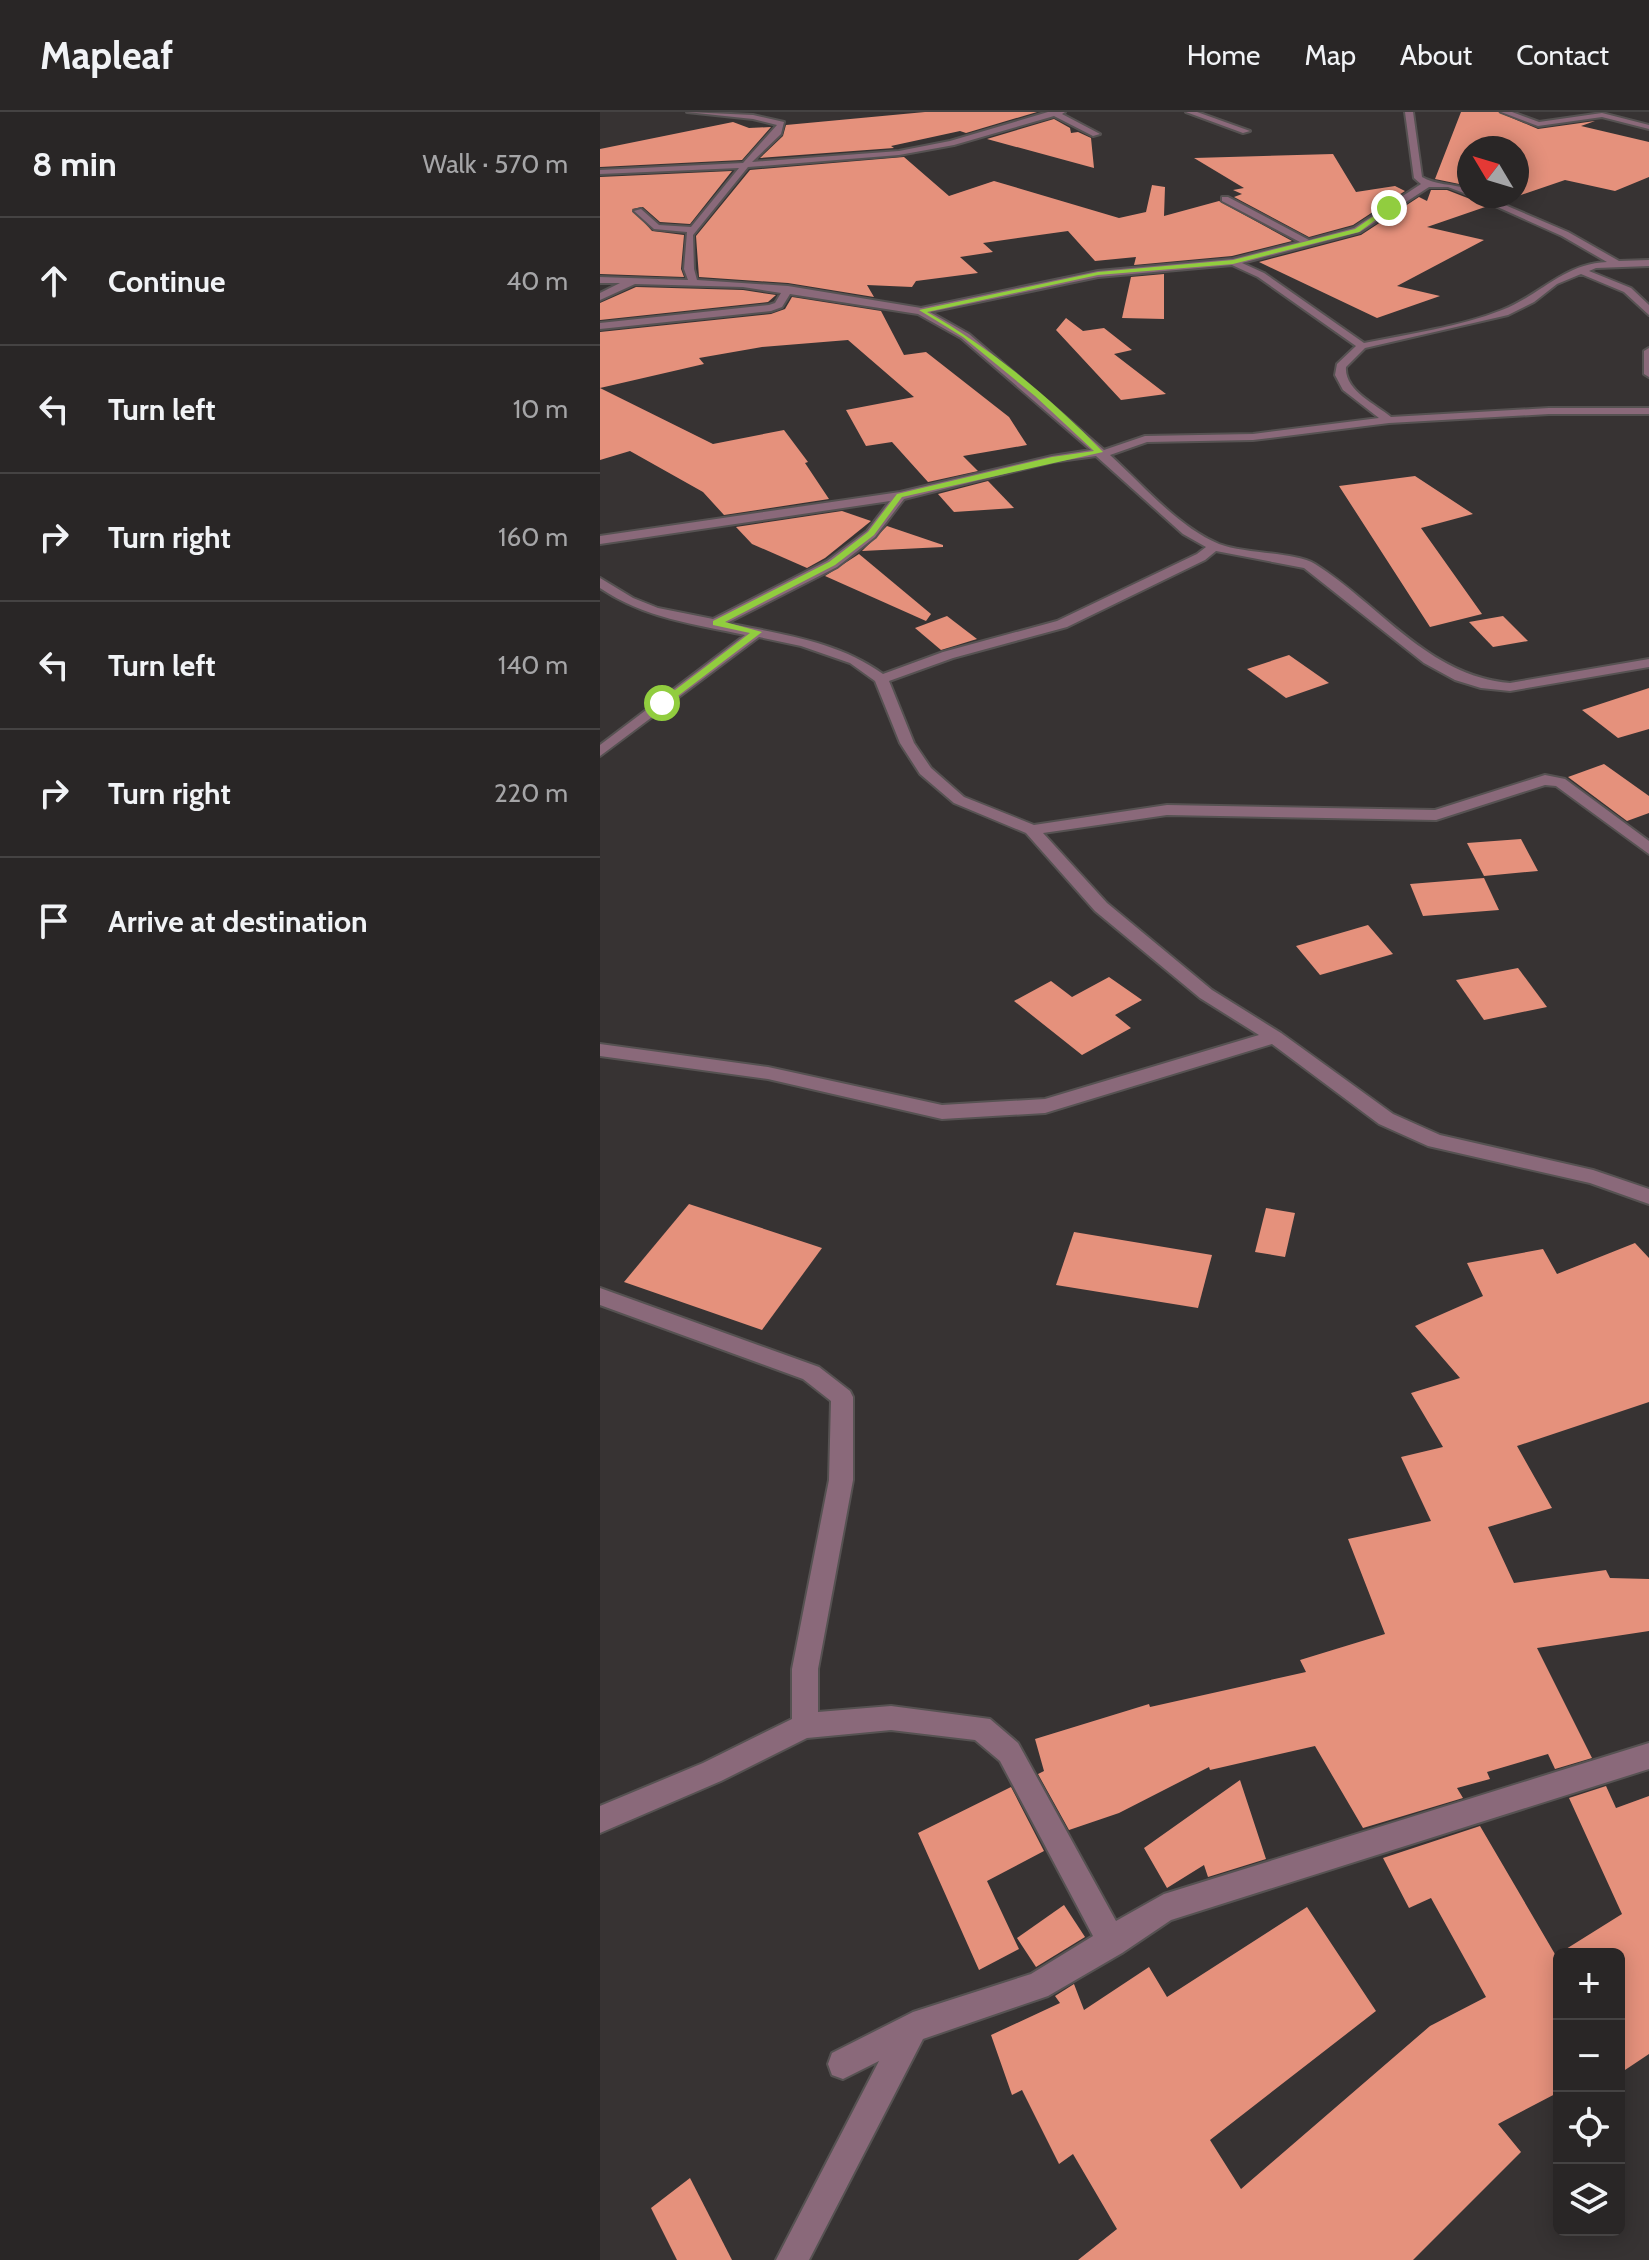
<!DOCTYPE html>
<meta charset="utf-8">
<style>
:root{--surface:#292626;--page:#353232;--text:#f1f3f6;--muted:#a5a5a7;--line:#454343}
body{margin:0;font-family:Cabin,sans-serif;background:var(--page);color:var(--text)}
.controls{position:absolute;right:24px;bottom:24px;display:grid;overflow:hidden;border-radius:12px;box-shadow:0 4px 20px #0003}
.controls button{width:72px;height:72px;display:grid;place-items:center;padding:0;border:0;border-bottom:2px solid var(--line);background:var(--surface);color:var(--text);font:40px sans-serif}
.compass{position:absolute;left:857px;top:24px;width:72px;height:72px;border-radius:50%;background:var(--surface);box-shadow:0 4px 20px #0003;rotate:308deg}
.stop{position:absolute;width:24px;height:24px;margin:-18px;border:6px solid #91cd3f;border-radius:50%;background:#fff}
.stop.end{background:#91cd3f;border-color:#fff;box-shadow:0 2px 8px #0008}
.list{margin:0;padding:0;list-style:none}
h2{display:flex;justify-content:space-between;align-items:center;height:104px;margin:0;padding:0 32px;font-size:34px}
h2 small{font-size:26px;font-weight:400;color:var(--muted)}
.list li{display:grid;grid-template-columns:52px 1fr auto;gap:24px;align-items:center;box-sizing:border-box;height:128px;padding:0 32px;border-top:2px solid var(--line)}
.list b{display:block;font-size:30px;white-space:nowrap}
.list em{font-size:26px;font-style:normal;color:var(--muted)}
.icon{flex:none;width:44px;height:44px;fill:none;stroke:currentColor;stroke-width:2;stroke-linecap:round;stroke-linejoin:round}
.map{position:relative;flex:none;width:1049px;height:2148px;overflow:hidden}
header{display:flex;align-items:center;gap:48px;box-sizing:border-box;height:112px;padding:0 40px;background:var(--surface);border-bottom:2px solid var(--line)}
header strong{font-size:38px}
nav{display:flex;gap:44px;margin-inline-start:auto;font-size:28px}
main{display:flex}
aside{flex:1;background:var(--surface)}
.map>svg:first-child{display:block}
.building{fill:#e5917c}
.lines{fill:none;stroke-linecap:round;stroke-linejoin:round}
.minor-casing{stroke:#565252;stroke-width:4}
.minor{fill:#8a697a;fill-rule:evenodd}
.route{fill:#91cd3f}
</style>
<header>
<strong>Mapleaf</strong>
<nav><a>Home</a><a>Map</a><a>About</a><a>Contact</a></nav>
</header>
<main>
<aside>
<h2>8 min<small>Walk · 570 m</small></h2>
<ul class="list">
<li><svg class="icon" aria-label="ahead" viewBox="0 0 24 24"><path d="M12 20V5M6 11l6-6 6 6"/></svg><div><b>Continue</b></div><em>40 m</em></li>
<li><svg class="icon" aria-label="left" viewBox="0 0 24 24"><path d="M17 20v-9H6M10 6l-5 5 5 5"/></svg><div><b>Turn left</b></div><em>10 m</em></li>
<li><svg class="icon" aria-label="right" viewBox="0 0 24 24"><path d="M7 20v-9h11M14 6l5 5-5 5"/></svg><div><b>Turn right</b></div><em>160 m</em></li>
<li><svg class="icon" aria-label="left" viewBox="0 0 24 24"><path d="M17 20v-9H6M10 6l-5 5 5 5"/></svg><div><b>Turn left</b></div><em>140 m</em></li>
<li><svg class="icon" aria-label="right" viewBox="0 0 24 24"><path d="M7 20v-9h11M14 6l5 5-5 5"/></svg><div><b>Turn right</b></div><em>220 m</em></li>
<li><svg class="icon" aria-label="arrive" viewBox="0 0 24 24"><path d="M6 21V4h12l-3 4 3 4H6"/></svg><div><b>Arrive at destination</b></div></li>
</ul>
</aside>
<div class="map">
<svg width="1049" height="2148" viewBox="0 0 1049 2148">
<rect width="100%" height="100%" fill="#373333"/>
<g class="building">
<path d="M 325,0 L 437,0 L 366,21 L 360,19 L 291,34 L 294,36 L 160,46 L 183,24 L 186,13 Z"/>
<path d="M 861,0 L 898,0 L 938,17 L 995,9 L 981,14 L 1049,30 L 1049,65 L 1015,79 L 965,68 L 903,89 L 892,84 L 917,84 L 917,36 L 869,36 L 869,74 L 835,67 Z"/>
<path d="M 454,7 L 470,16 L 471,21 L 478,20 L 491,26 L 494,56 L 387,27 Z"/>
<path d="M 133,10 L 149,16 L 171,15 L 142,48 L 0,55 L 0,37 Z"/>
<path d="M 733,42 L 756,80 L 795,74 L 805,79 L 753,113 L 709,125 L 634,85 L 642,82 L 633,78 L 644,76 L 594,46 Z"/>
<path d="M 304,45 L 349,84 L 394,69 L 519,106 L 546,100 L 552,73 L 565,75 L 564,104 L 619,89 L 692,129 L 632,144 L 534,153 L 536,145 L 495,149 L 468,119 L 383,131 L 393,140 L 360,145 L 378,161 L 316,169 L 312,175 L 267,173 L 274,185 L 188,171 L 99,165 L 96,124 L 150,58 Z"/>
<path d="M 132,59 L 90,112 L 60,110 L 43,95 L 32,97 L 52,119 L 84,123 L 81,157 L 84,165 L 0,162 L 0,65 Z"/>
<path d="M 831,78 L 847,78 L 888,94 L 827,115 L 884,128 L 797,174 L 840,184 L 777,206 L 659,150 L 761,123 L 819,85 L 827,89 Z"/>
<path d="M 564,162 L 564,207 L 522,206 L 531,165 Z"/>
<path d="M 36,175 L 143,178 L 176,183 L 168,190 L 0,208 L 0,191 Z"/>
<path d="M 192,185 L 281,199 L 304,243 L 326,240 L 409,305 L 427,333 L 363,344 L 378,359 L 328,370 L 292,330 L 266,334 L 246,298 L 314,285 L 248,228 L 162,235 L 99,246 L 104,252 L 0,276 L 113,332 L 184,318 L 208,350 L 205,351 L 229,387 L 124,403 L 103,380 L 30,339 L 0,348 L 0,220 L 171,202 L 185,197 Z"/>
<path d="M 466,206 L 483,219 L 504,216 L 532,238 L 514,242 L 566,282 L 521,288 L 456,218 Z"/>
<path d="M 815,364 L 873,402 L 821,416 L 882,502 L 830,515 L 739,374 Z"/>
<path d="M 388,369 L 414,396 L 354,400 L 338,382 Z"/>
<path d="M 242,399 L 271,409 L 225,446 L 207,456 L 152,432 L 136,415 Z"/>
<path d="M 287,414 L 343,433 L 343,435 L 262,439 Z"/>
<path d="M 259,442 L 331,502 L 326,509 L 225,464 Z"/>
<path d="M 347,504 L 377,527 L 341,538 L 315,516 Z"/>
<path d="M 903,504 L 928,529 L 893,535 L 869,510 Z"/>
<path d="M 689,543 L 729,571 L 686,586 L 647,557 Z"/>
<path d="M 1049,576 L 1049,617 L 1018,626 L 982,598 Z"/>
<path d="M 1004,652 L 1049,684 L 1049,701 L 1027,709 L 968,665 Z"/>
<path d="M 921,727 L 938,759 L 884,764 L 867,731 Z"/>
<path d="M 884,766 L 899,798 L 823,804 L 810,772 Z"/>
<path d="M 768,813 L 793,842 L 720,863 L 696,834 Z"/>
<path d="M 918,856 L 947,895 L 884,908 L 856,868 Z"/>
<path d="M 509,865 L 542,888 L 515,903 L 531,916 L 482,943 L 414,889 L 451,869 L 472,885 Z"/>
<path d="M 89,1092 L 222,1136 L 162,1218 L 24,1170 Z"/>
<path d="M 666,1096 L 695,1101 L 685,1145 L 655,1140 Z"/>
<path d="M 474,1120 L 612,1143 L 598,1196 L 456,1173 Z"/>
<path d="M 1035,1131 L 1049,1146 L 1049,1290 L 917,1334 L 952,1396 L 888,1415 L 914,1471 L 1006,1458 L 1010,1466 L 1049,1467 L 1049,1519 L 937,1536 L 992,1646 L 955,1657 L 948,1642 L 887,1660 L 890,1667 L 857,1676 L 863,1686 L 763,1716 L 715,1634 L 610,1658 L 609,1655 L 519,1701 L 469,1718 L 438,1662 L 444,1659 L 435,1627 L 549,1592 L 550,1595 L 706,1560 L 700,1548 L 785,1522 L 748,1427 L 831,1409 L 801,1345 L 843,1335 L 811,1281 L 860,1266 L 815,1214 L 883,1184 L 867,1151 L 943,1137 L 957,1162 Z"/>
<path d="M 640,1668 L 666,1747 L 608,1765 L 604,1753 L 567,1776 L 544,1736 Z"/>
<path d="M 1006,1674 L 1016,1696 L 1049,1684 L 1049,1942 L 1019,1962 L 1019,1842 L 958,1842 L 1022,1802 L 969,1686 Z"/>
<path d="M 411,1675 L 444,1739 L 387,1769 L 419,1837 L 379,1858 L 318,1721 Z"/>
<path d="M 880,1714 L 959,1849 L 959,1980 L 898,2012 L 921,2040 L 813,2148 L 478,2148 L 517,2117 L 473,2042 L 459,2052 L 422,1978 L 412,1983 L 391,1923 L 460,1891 L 455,1884 L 474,1872 L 484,1898 L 549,1855 L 567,1885 L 707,1795 L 776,1899 L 610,2028 L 641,2077 L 830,1914 L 886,1885 L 831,1786 L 809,1796 L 783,1746 Z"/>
<path d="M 464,1793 L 485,1825 L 436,1855 L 417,1826 Z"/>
<path d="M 90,2066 L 132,2148 L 77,2148 L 51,2096 Z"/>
</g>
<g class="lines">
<g class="minor-casing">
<g id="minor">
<path d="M 87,0 L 153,3 L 184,10 L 181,22 L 152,50 L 299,39 L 350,29 L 448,0 L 465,0 L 462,2 L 500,22 L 493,24 L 454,4 L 354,33 L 299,43 L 148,55 L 93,123 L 94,157 L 97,168 L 188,174 L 321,196 L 498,159 L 633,147 L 700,130 L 622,89 L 622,85 L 628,85 L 709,128 L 754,116 L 821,72 L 814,66 L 805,0 L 813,0 L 822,65 C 834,73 854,72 869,77 L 869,83 L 848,75 L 829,75 L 760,120 L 642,151 L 664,161 L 764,231 C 809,222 859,215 902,198 C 939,184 965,151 1007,150 L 962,124 L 873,84 L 884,84 L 968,120 L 1019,149 L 1049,148 L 1049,154 L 996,156 L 989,159 L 1031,176 L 1049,193 L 1049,203 L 1024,180 L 981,162 L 957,172 L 934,190 L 908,203 L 765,236 L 746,255 C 744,278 775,292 791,305 L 949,296 L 1049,296 L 1049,302 L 949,302 L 789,311 L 653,328 L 547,330 L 510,343 C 543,373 578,415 619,432 C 645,442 695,440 715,452 C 780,493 828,564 910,571 L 1049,547 L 1049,555 L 910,579 L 881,576 L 855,568 L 824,551 L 704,456 L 616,439 L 605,448 L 467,515 L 353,546 L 289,569 L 314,631 L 331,656 L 364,685 L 434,713 L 567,693 L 835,698 L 945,663 L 965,667 L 1049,729 L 1049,742 L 956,674 L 945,673 L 836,708 L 567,703 L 443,721 L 507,791 L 612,878 L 681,921 L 793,1002 L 840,1023 L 993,1058 L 1049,1077 L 1049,1092 L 990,1071 L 828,1034 L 779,1012 L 672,932 L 445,1001 L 342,1007 L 168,967 L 0,944 L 0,932 L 168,955 L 342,993 L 445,987 L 659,923 L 600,886 L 495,799 L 426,721 L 354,691 L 320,662 L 300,631 L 275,569 L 250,551 L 201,534 L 159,525 L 0,644 L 0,633 L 145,523 C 94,512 44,506 0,476 L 0,466 L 33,486 L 58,496 L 113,507 L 227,449 L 267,419 L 290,389 L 0,432 L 0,424 L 300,380 L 452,344 L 491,338 L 361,226 L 318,202 L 190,182 L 182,195 L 171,199 L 0,217 L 0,211 L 169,193 L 175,191 L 181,181 L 143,175 L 35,172 L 0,188 L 0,181 L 20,171 L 0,171 L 0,165 L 88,168 L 84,157 L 87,120 L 54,117 L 34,99 L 41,97 L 59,113 L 91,115 L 139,56 L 0,62 L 0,58 L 143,51 L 177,13 L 153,7 ZM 632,153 L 658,165 L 756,234 L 737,252 L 735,263 L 743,278 L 779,306 L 653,322 L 545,324 L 504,338 L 369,222 L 330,200 L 498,165 ZM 496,344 L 583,422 L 606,435 L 597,442 L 457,509 L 343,540 L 283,562 C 238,529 180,522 127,511 L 237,455 L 275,425 L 304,387 L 452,350 Z"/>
<path d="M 586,0 L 597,0 L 650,19 L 643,21 Z"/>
<path d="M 901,0 L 912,0 L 939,10 L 1002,1 L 1049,13 L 1049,17 L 1002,5 L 938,14 Z"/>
<path d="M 1049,236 L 1049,265 L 1044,262 L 1044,239 Z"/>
<path d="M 0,1176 L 219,1255 L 250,1279 L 253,1285 L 253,1368 L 218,1557 L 218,1600 L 291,1594 L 390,1607 L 418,1631 L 516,1809 L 564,1782 L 1049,1631 L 1049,1657 L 571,1808 L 522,1841 L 448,1884 L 323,1927 L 209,2148 L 176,2148 L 279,1949 L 243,1967 L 232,1963 L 228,1952 L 232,1941 L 313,1900 L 431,1862 L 493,1824 L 400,1649 L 375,1628 L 291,1618 L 207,1626 L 121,1669 L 0,1721 L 0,1694 L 103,1651 L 192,1607 L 192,1557 L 229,1368 L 231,1289 L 203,1267 L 0,1193 Z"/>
</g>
</g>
<use href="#minor" class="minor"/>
</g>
<path class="route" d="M 787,95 L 792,96 L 759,120 L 633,152 L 498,163 L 327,200 C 391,236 452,287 503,340 L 302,385 L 274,423 L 235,453 L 125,510 L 162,520 L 66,593 L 58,591 L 150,521 L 113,513 L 113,509 L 229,450 L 268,420 L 297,382 L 452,345 L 494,339 L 435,284 L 363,225 L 319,198 L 498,160 L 633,148 L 755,117 Z"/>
</svg>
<div class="controls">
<button>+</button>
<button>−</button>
<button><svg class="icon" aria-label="locate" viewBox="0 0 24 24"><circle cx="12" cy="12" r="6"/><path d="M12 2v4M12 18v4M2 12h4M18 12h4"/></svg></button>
<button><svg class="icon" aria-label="layers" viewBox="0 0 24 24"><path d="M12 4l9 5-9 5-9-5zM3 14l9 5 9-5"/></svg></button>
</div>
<svg class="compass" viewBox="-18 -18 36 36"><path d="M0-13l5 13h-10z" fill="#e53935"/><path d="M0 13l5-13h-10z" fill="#a5a5a7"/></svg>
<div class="stop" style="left:62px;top:591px"></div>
<div class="stop end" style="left:789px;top:96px"></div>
</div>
</main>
